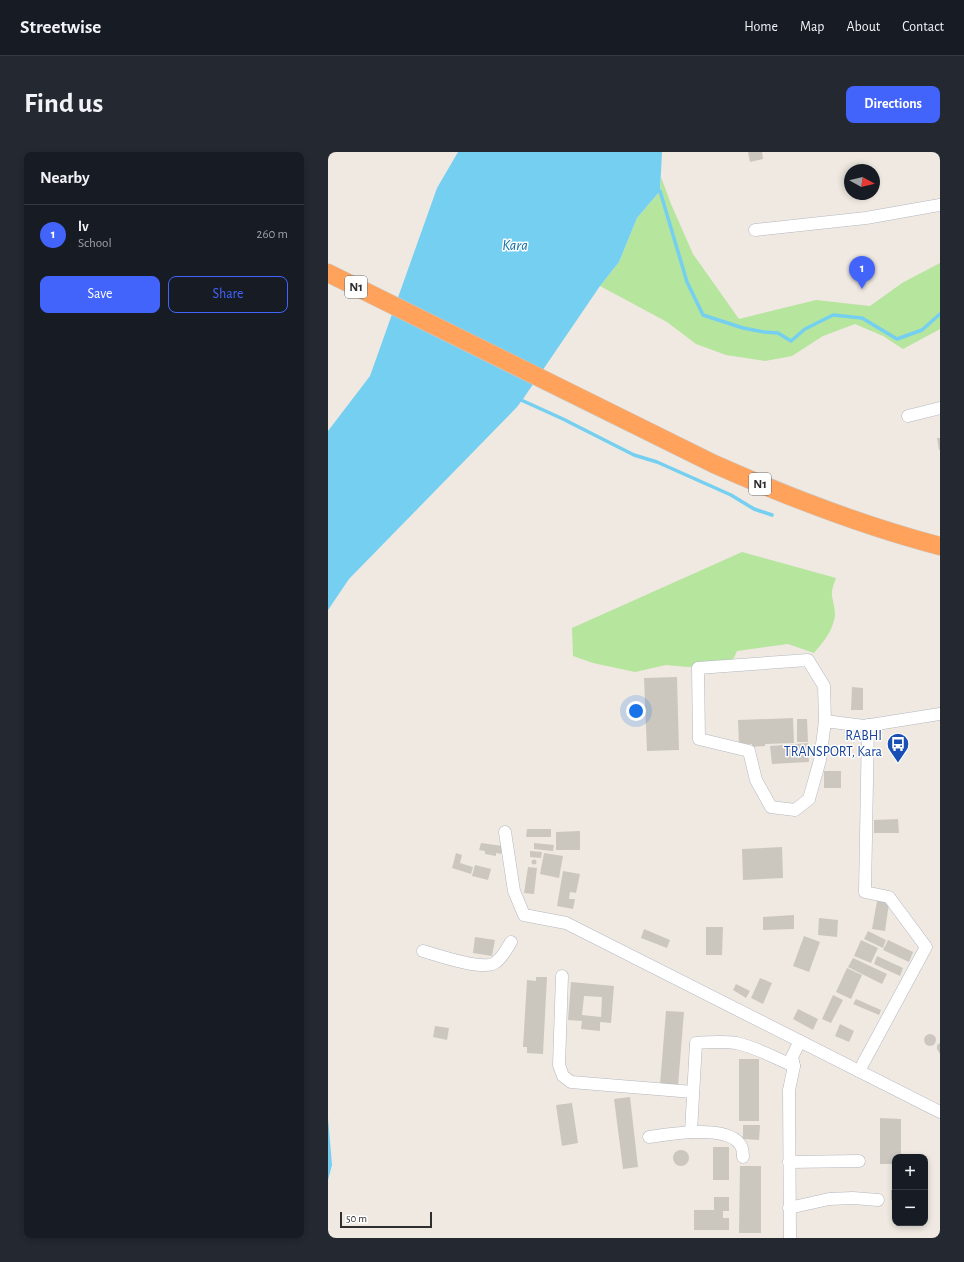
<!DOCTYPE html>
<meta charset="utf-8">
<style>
:root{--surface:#171b24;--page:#242831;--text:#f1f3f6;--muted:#9ea1a6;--line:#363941;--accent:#4264fb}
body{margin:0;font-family:"Alegreya Sans",sans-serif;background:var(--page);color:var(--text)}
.controls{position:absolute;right:12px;bottom:12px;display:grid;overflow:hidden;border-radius:8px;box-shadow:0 2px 6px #0003}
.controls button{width:36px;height:36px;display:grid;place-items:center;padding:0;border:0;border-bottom:1px solid var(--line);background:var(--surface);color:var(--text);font:20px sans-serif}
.compass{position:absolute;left:516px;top:12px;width:36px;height:36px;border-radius:50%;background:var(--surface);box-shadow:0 2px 6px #0003;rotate:98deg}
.scale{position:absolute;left:12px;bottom:10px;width:92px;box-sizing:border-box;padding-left:4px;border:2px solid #2e2e2e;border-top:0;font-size:11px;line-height:14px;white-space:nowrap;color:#2e2e2e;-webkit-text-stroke:3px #fff;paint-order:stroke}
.you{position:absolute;left:308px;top:559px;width:14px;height:14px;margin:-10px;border:3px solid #fff;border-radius:50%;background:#1a73e8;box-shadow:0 0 0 6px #1a73e833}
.badge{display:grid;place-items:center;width:26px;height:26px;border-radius:50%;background:var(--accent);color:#fff;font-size:13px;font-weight:700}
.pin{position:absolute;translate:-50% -33px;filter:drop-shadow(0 1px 2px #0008)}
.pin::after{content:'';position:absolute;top:21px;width:14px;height:12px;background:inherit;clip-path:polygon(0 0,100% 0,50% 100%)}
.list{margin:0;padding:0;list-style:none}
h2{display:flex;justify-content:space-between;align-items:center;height:52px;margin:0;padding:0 16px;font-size:17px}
h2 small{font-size:13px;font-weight:400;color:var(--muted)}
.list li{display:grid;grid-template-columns:26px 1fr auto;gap:12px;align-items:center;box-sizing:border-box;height:60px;padding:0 16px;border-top:1px solid var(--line)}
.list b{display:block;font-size:15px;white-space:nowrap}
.list p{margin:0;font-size:13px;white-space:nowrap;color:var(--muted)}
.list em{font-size:13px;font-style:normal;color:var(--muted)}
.actions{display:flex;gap:8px;padding:12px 16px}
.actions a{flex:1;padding:9px 0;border:1px solid var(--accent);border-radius:8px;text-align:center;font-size:14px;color:var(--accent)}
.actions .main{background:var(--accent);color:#fff}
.map{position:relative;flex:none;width:612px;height:1086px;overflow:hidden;border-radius:8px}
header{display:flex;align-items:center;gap:24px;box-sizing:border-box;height:56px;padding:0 20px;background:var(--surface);border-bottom:1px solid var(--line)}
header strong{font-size:19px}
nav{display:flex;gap:22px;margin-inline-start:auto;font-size:14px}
.intro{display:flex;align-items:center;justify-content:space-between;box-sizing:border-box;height:96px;padding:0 24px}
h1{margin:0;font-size:28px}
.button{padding:10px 18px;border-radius:8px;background:var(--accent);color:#fff;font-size:14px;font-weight:700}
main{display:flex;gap:24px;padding:0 24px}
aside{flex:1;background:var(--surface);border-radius:8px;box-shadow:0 2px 6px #0003}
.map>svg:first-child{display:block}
.green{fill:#b6e59e}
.water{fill:#75cff0}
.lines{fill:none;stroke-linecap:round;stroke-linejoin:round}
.stream{stroke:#75cff0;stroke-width:3.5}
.building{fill:#cbc7bf;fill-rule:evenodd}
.minor-casing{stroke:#b4b7c1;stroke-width:13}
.highway-casing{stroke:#c9c9c9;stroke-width:19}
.minor{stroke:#fff;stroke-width:12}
.highway{stroke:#ffa35c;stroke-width:18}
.labels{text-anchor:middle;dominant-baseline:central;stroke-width:3;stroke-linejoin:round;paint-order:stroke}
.shield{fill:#fff;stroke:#6d6d6d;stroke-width:1}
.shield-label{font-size:13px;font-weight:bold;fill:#2e2e2e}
.transit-label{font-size:14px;fill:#164399;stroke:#fff;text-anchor:end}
.water-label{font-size:15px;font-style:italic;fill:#0d6fa3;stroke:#fff}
</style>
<header>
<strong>Streetwise</strong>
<nav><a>Home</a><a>Map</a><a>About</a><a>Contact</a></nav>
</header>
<div class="intro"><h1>Find us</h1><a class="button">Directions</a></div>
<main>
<aside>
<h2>Nearby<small></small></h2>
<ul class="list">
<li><span class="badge">1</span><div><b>lv</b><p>School</p></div><em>260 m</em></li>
</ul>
<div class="actions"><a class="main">Save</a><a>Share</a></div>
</aside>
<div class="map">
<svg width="612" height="1086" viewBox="0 0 612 1086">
<rect width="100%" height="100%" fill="#efe9e1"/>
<g class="green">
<path d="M 333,25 L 343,52 L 365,102 L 411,167 L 488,148 L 542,154 L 574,131 L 612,111 L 612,177 L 575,197 L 555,184 L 527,172 L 495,184 L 464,204 L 437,209 L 398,203 L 368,192 L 339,170 L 272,134 L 291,110 L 309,66 L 332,39 Z"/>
<path d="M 414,400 L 508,426 C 506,432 503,438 504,444 C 505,450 507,457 507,463 C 505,479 496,489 486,501 L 460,492 L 409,499 L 404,510 L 360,515 L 338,513 L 307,520 L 265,511 L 245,504 L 244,476 Z"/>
</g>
<g class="water">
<path d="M 130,0 L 334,0 L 332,39 L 309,66 L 291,110 L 272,134 L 195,247 L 189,255 L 21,427 L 0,458 L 0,279 L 42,224 L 109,36 Z"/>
<path d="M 0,966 L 4,1013 L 0,1028 Z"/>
</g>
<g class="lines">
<g class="stream">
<path d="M 332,39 L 359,130 L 375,163 L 415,176 L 436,180 L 450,181 L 463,189 L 477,177 L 505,163 L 534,166 L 569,187 L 594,178 L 612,162"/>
<path d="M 191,247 L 235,267 L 306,303 L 329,310 L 403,343 L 426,357 L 444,363"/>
</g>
</g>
<g class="building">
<path d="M 420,0 L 434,0 L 435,7 L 422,10 Z"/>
<path d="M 609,286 L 612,286 L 612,298 L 611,298 Z"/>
<path d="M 349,525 L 351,598 L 319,599 L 316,526 Z"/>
<path d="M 524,535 L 535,536 L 535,558 L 523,558 Z"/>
<path d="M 465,566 L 466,591 L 437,592 L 437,594 L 424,595 L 424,592 L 411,593 L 410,568 Z"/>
<path d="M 469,567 L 479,567 L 480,590 L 469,590 Z"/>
<path d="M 480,591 L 481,610 L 444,612 L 442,594 Z"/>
<rect x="496" y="619" width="17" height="17"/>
<path d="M 570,667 L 571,681 L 546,681 L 546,668 Z"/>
<path d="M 199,677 L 223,677 L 223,685 L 198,685 Z"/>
<path d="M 252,679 L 252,698 L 228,698 L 228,680 Z"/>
<path d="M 153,691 L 175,694 L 173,702 L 168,701 L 168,704 L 157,702 L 157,699 L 151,698 Z"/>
<path d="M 206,691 L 226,693 L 225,699 L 206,697 Z"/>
<path d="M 454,695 L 455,726 L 415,728 L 414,697 Z"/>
<path d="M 202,699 L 214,700 L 213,706 L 202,705 Z"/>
<path d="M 128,701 L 134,703 L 132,711 L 145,715 L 143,722 L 124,716 Z"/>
<path d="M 216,701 L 235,704 L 231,726 L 212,722 Z"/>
<circle cx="206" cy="710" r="2.5"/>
<path d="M 147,713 L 163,717 L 160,728 L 144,724 Z"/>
<path d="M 200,715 L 209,716 L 206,742 L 196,741 Z"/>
<path d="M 235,719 L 252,722 L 248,741 L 242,740 L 241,747 L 247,747 L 245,757 L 229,754 Z"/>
<path d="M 549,749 L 561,751 L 557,779 L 544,777 Z"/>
<path d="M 466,763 L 466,777 L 435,778 L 435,765 Z"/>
<path d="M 491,766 L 510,768 L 509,785 L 490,783 Z"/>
<path d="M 378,775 L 395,775 L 394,803 L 378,803 Z"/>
<path d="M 316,777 L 342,788 L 339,796 L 313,786 Z"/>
<path d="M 540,779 L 558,788 L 555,796 L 536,787 Z"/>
<path d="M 476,784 L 492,790 L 481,820 L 465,814 Z"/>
<path d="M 147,785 L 167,788 L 164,804 L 145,801 Z"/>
<path d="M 533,788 L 550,796 L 543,811 L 526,804 Z"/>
<path d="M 560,788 L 585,800 L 581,810 L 555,798 Z"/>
<path d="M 549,804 L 575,816 L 572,824 L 546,812 Z"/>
<path d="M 525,806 L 559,822 L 554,832 L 520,815 Z"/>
<path d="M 519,816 L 534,823 L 523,847 L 508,840 Z"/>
<path d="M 208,825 L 219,825 L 215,902 L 199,901 L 199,895 L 195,895 L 199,828 L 208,829 Z"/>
<path d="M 432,826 L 444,831 L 435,852 L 423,846 Z"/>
<path d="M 243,830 L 286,834 L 283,871 L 272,870 L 272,879 L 253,877 L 254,869 L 240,868 ZM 256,844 L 274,845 L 273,865 L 254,863 Z"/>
<path d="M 408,832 L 422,839 L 418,846 L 405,838 Z"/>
<path d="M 505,843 L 515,848 L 503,871 L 494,867 Z"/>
<path d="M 528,847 L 553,858 L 551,863 L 525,852 Z"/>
<path d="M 470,857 L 490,867 L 485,878 L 465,867 Z"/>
<path d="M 338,859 L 356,860 L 350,934 L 332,933 Z"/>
<path d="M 512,872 L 526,879 L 521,890 L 507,884 Z"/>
<path d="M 107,874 L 121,876 L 119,888 L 105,885 Z"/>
<circle cx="602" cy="888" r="6"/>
<path d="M 612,891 L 612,902 L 609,897 L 609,893 Z"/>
<rect x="411" y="907" width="20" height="62"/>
<path d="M 302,945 L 310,1015 L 295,1017 L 286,947 Z"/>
<path d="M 244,951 L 250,991 L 234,994 L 228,953 Z"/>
<path d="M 552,966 L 573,967 L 573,1005 L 567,1005 L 567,1012 L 552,1012 Z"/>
<path d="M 415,973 L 432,973 L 431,988 L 415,987 Z"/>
<rect x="385" y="995" width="16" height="33"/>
<circle cx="353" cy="1006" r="8"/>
<path d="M 412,1014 L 433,1014 L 433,1081 L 411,1081 Z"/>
<rect x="563" y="1038" width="4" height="10"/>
<path d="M 386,1045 L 401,1045 L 401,1059 L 395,1059 L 395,1066 L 401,1066 L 401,1078 L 366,1078 L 366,1058 L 386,1058 Z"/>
</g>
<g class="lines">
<g class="minor-casing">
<g id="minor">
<path d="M 427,78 L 538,66 L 612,53"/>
<path d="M 580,264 L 612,256"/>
<path d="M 497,569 L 496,534 L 480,508 L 370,516 L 371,587 L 421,599 L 428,628 L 443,655 L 467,658 L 481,647 L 492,608 L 497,569 L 536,574 L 612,562"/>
<path d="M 177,680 L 186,739 L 196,763 L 238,771 L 612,960"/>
<path d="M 95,799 C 109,803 157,820 168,810 C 174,806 179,796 183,790"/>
<path d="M 234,824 L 231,913 L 235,924 L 243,930 L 365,940"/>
<path d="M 531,919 L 598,795 L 561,745 L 537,740 L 540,573"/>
<path d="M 363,980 L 368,891 C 381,890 395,889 408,891 C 428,895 447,906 466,914"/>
<path d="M 321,985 C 342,982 396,973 411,991 C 414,994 415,1001 415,1005"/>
<path d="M 461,1010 L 531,1009"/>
<path d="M 461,1056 L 501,1047 L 525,1046 L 550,1048"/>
<path d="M 462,1086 L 461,938 L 466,914 L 464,905 L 472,889"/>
</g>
</g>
<g class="highway-casing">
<path id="highway" d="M 0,121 L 386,312 C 458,344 535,374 612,394"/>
</g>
<use href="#minor" class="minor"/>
<use href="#highway" class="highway"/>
</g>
<defs>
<g id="bus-pin" transform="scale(1.15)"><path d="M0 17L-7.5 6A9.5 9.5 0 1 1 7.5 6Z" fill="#1a4fb4" stroke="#fff"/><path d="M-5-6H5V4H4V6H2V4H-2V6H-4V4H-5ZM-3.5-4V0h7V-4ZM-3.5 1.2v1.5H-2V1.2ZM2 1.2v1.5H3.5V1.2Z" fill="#fff"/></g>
</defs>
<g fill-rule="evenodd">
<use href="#bus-pin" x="570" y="592"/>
</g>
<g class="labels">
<g class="shield">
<rect x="17" y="124" width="22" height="22" rx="3"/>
<rect x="421" y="321" width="22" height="22" rx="3"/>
</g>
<g class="shield-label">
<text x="28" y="135">N1</text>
<text x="432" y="332">N1</text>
</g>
<g class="transit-label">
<text x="554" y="584">RABHI<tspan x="554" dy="16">TRANSPORT, Kara</tspan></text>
</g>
<g class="water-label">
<text x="187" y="93">Kara</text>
</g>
</g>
</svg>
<div class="controls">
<button>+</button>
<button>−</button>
</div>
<svg class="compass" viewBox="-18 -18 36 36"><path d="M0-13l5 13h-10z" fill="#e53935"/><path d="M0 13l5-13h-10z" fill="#9ea1a6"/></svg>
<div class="scale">50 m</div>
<div class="you"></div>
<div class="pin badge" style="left:534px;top:137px">1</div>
</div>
</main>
